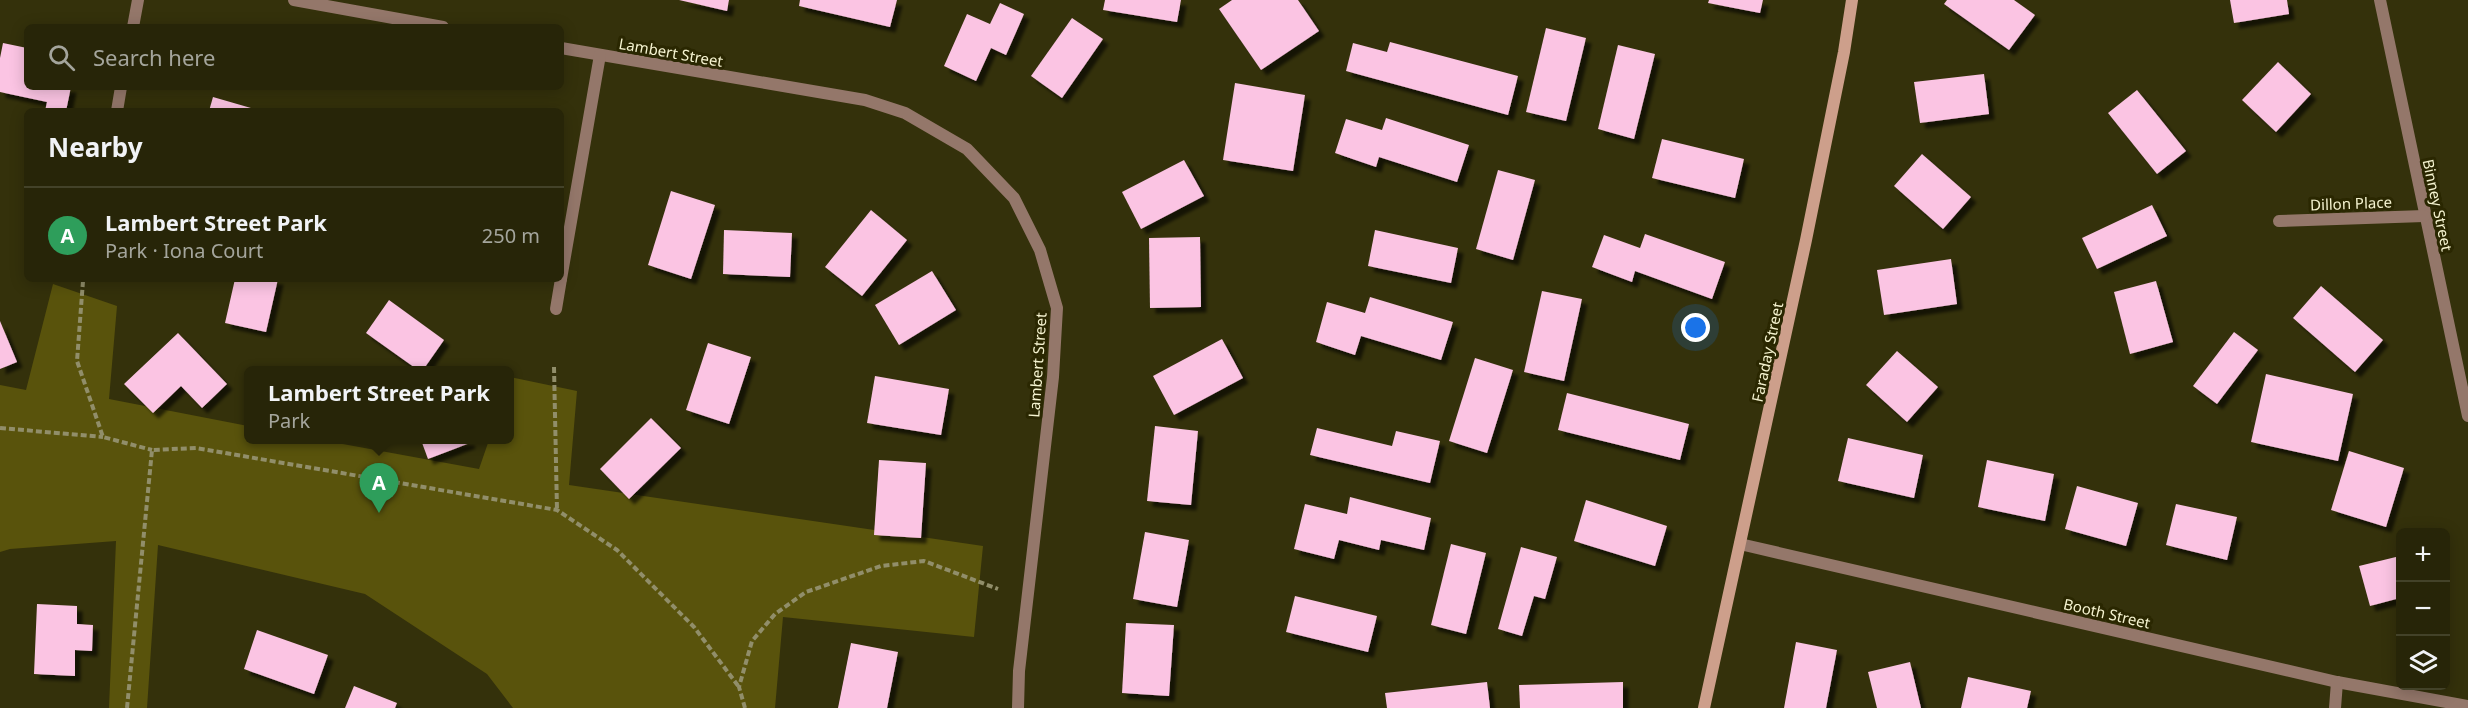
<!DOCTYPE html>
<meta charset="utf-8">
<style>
:root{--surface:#272508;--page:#2f2d12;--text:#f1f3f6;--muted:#a4a59c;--line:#434229;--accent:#afaefa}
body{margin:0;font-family:"Noto Sans",sans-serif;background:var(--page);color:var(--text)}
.controls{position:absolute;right:18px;bottom:18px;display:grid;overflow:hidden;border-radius:9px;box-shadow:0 3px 15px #0003}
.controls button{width:54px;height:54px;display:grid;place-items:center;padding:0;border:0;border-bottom:2px solid var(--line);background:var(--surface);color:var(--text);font:30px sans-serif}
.you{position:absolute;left:1696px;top:328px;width:21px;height:21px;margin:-15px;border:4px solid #fff;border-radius:50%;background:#1a73e8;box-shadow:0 0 0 9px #1a73e833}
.badge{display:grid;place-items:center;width:39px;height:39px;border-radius:50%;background:var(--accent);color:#fff;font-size:20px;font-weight:700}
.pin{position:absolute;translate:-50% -50px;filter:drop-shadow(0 2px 3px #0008)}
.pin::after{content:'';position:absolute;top:32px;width:21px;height:18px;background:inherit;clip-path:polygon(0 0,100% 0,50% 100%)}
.popup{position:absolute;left:244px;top:366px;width:270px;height:78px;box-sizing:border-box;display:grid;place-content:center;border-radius:9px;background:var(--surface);filter:drop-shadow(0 2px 4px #0005);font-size:20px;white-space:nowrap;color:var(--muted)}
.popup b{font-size:22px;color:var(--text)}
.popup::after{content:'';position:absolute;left:50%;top:100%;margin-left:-12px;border:12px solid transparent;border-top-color:var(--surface)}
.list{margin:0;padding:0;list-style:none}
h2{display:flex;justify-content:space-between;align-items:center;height:78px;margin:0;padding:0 24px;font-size:26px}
h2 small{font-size:20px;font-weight:400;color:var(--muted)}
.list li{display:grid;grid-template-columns:39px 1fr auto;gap:18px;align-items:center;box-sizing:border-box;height:96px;padding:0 24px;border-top:2px solid var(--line)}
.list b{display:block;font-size:22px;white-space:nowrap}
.list p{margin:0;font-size:20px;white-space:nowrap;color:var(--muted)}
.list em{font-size:20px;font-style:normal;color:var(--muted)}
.icon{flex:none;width:33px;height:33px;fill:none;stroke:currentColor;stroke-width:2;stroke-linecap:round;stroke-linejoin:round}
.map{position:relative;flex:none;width:2468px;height:708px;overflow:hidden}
.search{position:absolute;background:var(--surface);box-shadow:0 3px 15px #0003;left:24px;top:24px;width:540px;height:66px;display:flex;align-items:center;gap:15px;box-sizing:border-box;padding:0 21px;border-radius:9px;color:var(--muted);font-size:22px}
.panel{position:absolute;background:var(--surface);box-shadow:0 3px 15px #0003;left:24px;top:108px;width:540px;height:174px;border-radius:9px}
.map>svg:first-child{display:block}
.green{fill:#59530c}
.building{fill:#fbc4e3;filter:url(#shadow)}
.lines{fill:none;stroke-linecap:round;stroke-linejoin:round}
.path{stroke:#918e6a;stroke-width:4;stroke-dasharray:6 3;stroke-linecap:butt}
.street{stroke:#94776a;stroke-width:12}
.secondary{stroke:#cd9f8b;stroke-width:12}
.labels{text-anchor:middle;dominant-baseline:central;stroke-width:6;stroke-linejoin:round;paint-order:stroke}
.street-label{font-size:15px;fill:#f5f3d0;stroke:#2a2701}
</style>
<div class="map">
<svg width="2468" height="708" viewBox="0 0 2468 708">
<defs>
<filter id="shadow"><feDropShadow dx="5.5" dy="5.5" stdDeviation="1.5" flood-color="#0009"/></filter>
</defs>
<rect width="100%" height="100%" fill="#34310b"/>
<path class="green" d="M 53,284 L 117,306 L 109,399 L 248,426 L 248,440 L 321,440 L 479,469 L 489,440 L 509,440 L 510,377 L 577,391 L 569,485 L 983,546 L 974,637 L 783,617 L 775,708 L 513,708 L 487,674 L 365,594 L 158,545 L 147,708 L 109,708 L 116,541 L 10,549 L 0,552 L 0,385 L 26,390 Z"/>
<g class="building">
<path d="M 679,0 L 729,0 L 727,11 Z"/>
<path d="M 800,0 L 897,0 L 890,27 L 799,6 Z"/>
<path d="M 1105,0 L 1181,0 L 1177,22 L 1103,10 Z"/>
<path d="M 1232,0 L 1298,0 L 1319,31 L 1261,70 L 1219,9 Z"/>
<path d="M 1709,0 L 1763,0 L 1760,13 L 1708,3 Z"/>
<path d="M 1947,0 L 2014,0 L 2035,15 L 2009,50 L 1944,4 Z"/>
<path d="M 2230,0 L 2287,0 L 2289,14 L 2234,23 Z"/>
<path d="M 1000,3 L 1024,14 L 1006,55 L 991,48 L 976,81 L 944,66 L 967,14 L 990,24 Z"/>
<path d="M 1072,18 L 1103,39 L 1062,98 L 1031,76 Z"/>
<path d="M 1546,28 L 1586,38 L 1566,121 L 1526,112 Z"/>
<path d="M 1390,42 L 1518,76 L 1508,115 L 1346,71 L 1353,43 L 1387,52 Z"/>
<path d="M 3,43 L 27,48 L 27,87 L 71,87 L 66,111 L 45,111 L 47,102 L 0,92 L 0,58 Z"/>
<path d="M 1618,45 L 1655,54 L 1634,139 L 1598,129 Z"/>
<path d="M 2278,62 L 2311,94 L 2276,132 L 2242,100 Z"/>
<path d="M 1984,74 L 1989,114 L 1920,123 L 1914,82 Z"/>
<path d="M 1235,83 L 1305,95 L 1293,171 L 1223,160 Z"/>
<path d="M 2137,90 L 2186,151 L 2157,174 L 2108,113 Z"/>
<path d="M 213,97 L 258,110 L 258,111 L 209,111 Z"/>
<path d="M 1386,118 L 1469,145 L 1457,182 L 1379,157 L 1376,167 L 1335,153 L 1346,119 L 1382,130 Z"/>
<path d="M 1662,139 L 1744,159 L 1735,198 L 1652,178 Z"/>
<path d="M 1922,154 L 1971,197 L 1943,229 L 1894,186 Z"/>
<path d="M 1184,160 L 1204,196 L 1141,229 L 1122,192 Z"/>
<path d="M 1498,170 L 1535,180 L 1513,260 L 1476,249 Z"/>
<path d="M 671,191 L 715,205 L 691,279 L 648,265 Z"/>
<path d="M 2152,205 L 2167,236 L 2097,269 L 2082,238 Z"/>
<path d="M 871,210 L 907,240 L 862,296 L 825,267 Z"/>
<path d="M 724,230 L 792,233 L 790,277 L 723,274 Z"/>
<path d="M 1375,230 L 1458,248 L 1451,283 L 1368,266 Z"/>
<path d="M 1645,234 L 1725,262 L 1712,299 L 1635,271 L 1632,282 L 1592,267 L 1604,235 L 1640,248 Z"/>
<path d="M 1200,237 L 1201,307 L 1150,308 L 1149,238 Z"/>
<path d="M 1951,259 L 1957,304 L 1884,315 L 1877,270 Z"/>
<path d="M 932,271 L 956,310 L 899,345 L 875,305 Z"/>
<path d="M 235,279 L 278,279 L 266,332 L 225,323 Z"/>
<path d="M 2156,281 L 2173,342 L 2130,354 L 2114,292 Z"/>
<path d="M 2321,286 L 2383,340 L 2355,372 L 2293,318 Z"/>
<path d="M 1542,291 L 1582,299 L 1564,381 L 1524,372 Z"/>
<path d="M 1370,297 L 1453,322 L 1441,360 L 1361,336 L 1355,355 L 1316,342 L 1327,302 L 1365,313 Z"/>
<path d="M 389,300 L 444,340 L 423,370 L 418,370 L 366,333 Z"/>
<path d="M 0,321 L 17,362 L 0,369 Z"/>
<path d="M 2234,332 L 2258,350 L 2217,404 L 2193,386 Z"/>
<path d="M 178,333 L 227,384 L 202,408 L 181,386 L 153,413 L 124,384 Z"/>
<path d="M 1222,339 L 1243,378 L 1174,415 L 1153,376 Z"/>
<path d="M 708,343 L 751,357 L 729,424 L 686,410 Z"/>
<path d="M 1897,351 L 1938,387 L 1907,422 L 1866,385 Z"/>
<path d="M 1475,358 L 1513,370 L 1487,453 L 1449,441 Z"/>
<path d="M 2266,374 L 2353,394 L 2338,461 L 2251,442 Z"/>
<path d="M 875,376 L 949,389 L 941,435 L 867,423 Z"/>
<path d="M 1567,393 L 1689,424 L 1680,460 L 1558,430 Z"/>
<path d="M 651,418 L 681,448 L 629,499 L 600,469 Z"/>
<path d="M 1155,426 L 1198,431 L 1191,505 L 1147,501 Z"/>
<path d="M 1317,428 L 1392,446 L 1396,431 L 1440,441 L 1430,483 L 1310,455 Z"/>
<path d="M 1848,438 L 1923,455 L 1914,498 L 1838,481 Z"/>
<path d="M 421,440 L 469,440 L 470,443 L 428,459 Z"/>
<path d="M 2349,451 L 2404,468 L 2386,527 L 2331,510 Z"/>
<path d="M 879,460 L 926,463 L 921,538 L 874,535 Z"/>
<path d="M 1987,460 L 2054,474 L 2045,521 L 1978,507 Z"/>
<path d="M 2077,486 L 2138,503 L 2126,546 L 2065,529 Z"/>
<path d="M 1350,497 L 1431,518 L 1424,550 L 1381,540 L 1379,550 L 1339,540 L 1334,559 L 1294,549 L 1305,504 L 1347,514 Z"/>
<path d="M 1586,500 L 1667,526 L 1655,566 L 1574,541 Z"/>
<path d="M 2176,504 L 2237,517 L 2227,560 L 2166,545 Z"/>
<path d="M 1145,532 L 1189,540 L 1177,607 L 1133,599 Z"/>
<path d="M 1451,544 L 1486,553 L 1466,634 L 1431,625 Z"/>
<path d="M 1521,547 L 1557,557 L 1545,599 L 1534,596 L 1522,636 L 1498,629 Z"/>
<path d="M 2400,556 L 2400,598 L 2370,606 L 2359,566 Z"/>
<path d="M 1295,596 L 1377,616 L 1368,652 L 1286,632 Z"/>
<path d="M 37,604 L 77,606 L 77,624 L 93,625 L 92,651 L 75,650 L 75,676 L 34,674 Z"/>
<path d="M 1126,623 L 1174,625 L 1169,696 L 1122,693 Z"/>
<path d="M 257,630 L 328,655 L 314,694 L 244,669 Z"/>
<path d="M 1796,642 L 1837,650 L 1826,708 L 1784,708 Z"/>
<path d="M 851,643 L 898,652 L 887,708 L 838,708 Z"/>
<path d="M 1910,662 L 1921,708 L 1877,708 L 1868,672 Z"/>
<path d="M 1968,677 L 2031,691 L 2027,708 L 1961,708 Z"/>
<path d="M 1487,682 L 1490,708 L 1387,708 L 1385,693 Z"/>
<path d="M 1623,682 L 1623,708 L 1520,708 L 1519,685 Z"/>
<path d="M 354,686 L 397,703 L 395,708 L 345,708 Z"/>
</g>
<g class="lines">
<g class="path">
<path d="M 83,281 L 77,361 L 103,437 L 152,450"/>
<path d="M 554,367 L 557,510"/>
<path d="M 0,428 L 103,437"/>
<path d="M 127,708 L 152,450 L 196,448 L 557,510 L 617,550 L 694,627 L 739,687"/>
<path d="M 745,708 L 739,687 L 752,641 L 775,614 L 806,592 L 881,566 L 924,561 L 998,589"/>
</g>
<g class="street">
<path d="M 294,0 L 443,27"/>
<path d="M 2380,0 L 2468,416"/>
<path d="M 133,27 L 138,0"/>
<path d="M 561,48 L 865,100 L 905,113 L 967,149 L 1014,198 L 1040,250 L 1057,308 L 1053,377 L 1019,671 L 1018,708"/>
<path d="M 117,111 L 121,87"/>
<path d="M 2279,221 L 2424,216"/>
<path d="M 561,279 L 600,55"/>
<path d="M 556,309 L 561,279"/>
<path d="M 1740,544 L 2337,682 L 2468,706"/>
<path d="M 2335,708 L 2337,682"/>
</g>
<path class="secondary" d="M 1704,708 L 1806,240 L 1844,52 L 1852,0"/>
</g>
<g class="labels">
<g class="street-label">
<text transform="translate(671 52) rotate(10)">Lambert Street</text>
<text transform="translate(2351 203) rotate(-2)">Dillon Place</text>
<text transform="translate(2438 205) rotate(78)">Binney Street</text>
<text transform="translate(1767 352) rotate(-78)">Faraday Street</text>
<text transform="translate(1037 365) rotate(-86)">Lambert Street</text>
<text transform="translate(2107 613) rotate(13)">Booth Street</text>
</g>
</g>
</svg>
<div class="controls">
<button>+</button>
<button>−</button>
<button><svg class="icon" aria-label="layers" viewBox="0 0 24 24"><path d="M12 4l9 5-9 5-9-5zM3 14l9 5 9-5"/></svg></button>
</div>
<div class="you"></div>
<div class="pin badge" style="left:379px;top:513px;background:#2e9e5b">A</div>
<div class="popup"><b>Lambert Street Park</b>Park</div>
<div class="search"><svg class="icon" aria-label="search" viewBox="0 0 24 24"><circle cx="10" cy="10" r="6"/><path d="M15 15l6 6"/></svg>Search here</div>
<section class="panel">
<h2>Nearby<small></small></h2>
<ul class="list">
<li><span class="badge" style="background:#2e9e5b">A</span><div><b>Lambert Street Park</b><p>Park · Iona Court</p></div><em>250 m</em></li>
</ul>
</section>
</div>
